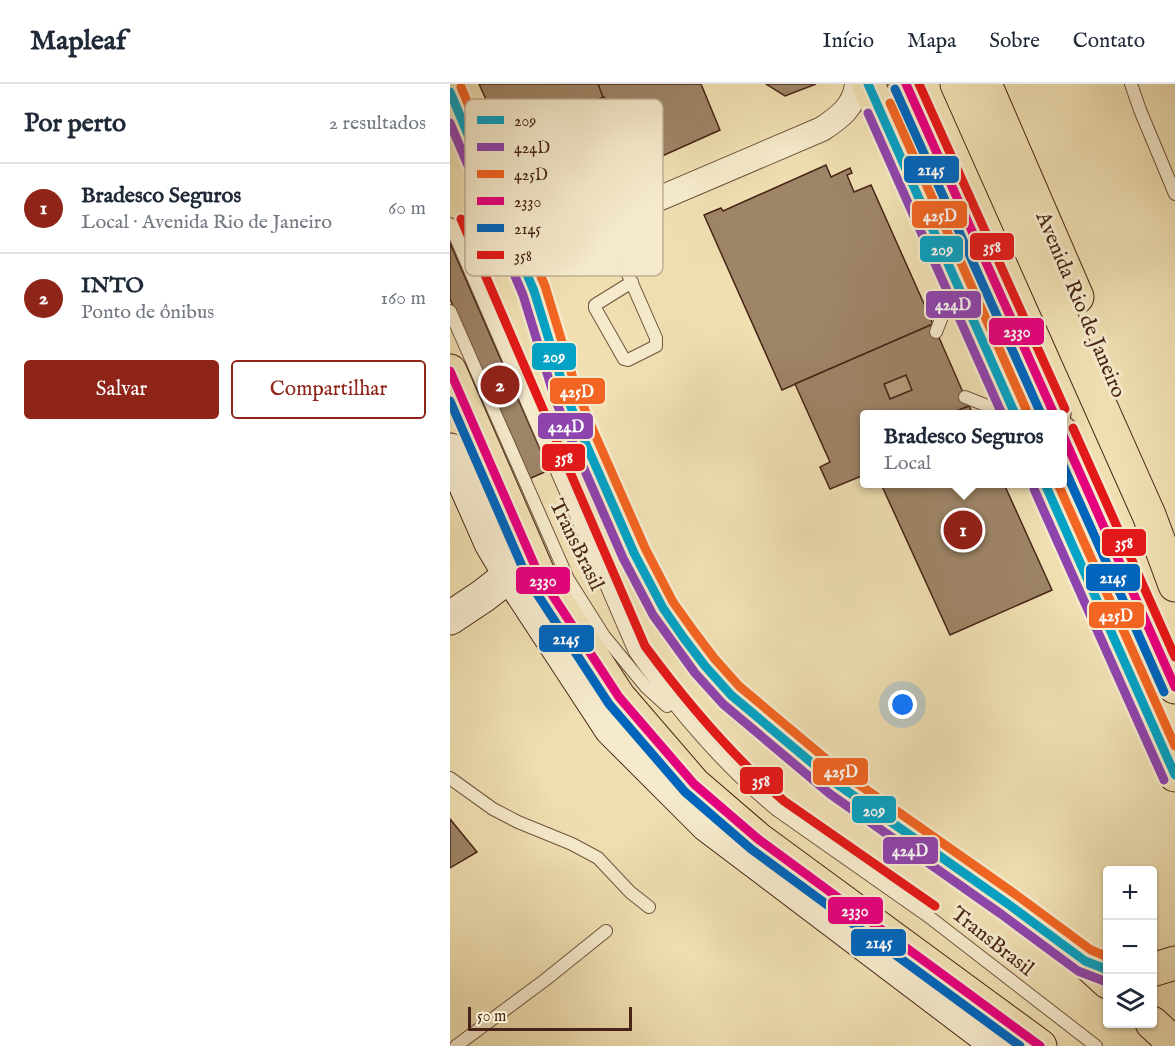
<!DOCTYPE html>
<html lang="pt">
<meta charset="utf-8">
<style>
:root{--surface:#fff;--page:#f2f2f3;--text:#1f2937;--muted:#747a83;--line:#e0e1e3;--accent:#8f2418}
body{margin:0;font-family:"IM FELL English",serif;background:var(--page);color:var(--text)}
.controls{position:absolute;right:18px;bottom:18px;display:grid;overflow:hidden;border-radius:6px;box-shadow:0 2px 4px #0004}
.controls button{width:54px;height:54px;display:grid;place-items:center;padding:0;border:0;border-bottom:2px solid var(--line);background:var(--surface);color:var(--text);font:30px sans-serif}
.scale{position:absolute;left:18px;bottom:15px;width:164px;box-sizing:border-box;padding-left:6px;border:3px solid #472417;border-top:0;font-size:16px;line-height:21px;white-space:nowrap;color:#472417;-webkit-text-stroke:4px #f5eacc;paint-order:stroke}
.you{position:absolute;left:453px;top:621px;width:21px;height:21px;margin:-15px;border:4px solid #fff;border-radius:50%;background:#1a73e8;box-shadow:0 0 0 9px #1a73e833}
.badge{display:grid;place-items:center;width:39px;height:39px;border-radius:50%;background:var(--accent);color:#fff;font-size:20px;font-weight:700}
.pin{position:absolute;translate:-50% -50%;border:3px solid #fff;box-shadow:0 2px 6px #0006}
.popup{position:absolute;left:410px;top:326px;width:207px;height:78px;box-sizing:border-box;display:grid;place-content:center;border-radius:6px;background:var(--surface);filter:drop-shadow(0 2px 4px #0005);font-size:20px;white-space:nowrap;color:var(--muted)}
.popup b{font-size:22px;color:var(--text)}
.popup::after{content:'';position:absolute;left:50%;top:100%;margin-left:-12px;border:12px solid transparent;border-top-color:var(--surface)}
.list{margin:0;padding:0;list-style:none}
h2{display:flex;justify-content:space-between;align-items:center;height:78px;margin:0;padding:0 24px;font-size:26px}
h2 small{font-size:20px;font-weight:400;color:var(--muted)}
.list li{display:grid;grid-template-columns:39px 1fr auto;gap:18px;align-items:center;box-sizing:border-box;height:90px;padding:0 24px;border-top:2px solid var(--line)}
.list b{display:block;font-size:22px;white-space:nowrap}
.list p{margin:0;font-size:20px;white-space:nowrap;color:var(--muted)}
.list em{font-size:20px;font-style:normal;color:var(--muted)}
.actions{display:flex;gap:12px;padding:18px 24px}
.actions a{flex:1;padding:14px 0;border:2px solid var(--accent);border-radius:6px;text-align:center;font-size:21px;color:var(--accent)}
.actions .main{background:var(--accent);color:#fff}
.icon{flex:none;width:33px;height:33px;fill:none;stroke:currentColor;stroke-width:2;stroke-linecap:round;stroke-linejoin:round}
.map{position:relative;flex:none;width:725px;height:962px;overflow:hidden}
header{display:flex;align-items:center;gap:36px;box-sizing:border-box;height:84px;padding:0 30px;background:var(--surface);border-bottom:2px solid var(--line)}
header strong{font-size:28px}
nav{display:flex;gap:33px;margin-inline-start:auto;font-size:21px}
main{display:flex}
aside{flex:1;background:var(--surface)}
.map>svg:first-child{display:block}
.water{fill:#b69f7d;stroke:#8a6e54;stroke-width:1.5}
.building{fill:#9e8567;stroke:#472417;stroke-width:1.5;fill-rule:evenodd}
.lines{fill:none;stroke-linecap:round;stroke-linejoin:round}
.lane-casing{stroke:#71533e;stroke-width:14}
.street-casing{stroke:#71533e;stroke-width:26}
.secondary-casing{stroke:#472417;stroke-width:35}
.highway-casing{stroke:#472417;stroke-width:35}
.lane{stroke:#f5eacc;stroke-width:12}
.street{stroke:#f5eacc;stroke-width:24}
.secondary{stroke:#f5eacc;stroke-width:33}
.highway{stroke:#efdfb1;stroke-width:33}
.bus-1-casing{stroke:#f5eacc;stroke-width:14}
.bus-2-casing{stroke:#f5eacc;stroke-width:14}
.bus-3-casing{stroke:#f5eacc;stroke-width:14}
.bus-4-casing{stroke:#f5eacc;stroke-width:14}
.bus-5-casing{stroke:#f5eacc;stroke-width:14}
.bus-6-casing{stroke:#f5eacc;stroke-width:14}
.bus-1{stroke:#04a2c5;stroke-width:9}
.bus-2{stroke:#8e44ad;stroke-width:9}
.bus-3{stroke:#f26522;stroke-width:9}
.bus-4{stroke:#e5007d;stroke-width:9}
.bus-5{stroke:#0065bd;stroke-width:9}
.bus-6{stroke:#e31919;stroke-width:9}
.labels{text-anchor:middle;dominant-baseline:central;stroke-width:6;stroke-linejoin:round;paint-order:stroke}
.street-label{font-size:21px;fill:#472417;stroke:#f5eacc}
.key{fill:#f5eacc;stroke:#c1af96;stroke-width:1.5}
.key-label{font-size:16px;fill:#472417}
.line-badge{stroke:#f5eacc;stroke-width:2}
.badge-label{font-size:16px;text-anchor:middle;font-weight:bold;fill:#fff}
</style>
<header>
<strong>Mapleaf</strong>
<nav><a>Início</a><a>Mapa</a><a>Sobre</a><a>Contato</a></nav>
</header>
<main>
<aside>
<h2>Por perto<small>2 resultados</small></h2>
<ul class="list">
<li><span class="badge">1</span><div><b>Bradesco Seguros</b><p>Local · Avenida Rio de Janeiro</p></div><em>60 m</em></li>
<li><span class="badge">2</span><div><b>INTO</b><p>Ponto de ônibus</p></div><em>160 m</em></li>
</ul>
<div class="actions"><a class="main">Salvar</a><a>Compartilhar</a></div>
</aside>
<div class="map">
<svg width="725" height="962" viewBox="0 0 725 962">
<rect width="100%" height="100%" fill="#efdfb1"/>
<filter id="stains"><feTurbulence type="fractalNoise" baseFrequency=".00333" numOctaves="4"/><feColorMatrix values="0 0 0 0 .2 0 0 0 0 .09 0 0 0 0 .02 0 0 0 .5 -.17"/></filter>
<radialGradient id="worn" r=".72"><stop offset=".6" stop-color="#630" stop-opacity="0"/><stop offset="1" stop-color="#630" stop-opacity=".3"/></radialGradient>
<path class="water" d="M 456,291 L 462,306 L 440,315 L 434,300 Z"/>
<g class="building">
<path d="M 29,0 L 148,0 L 154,13 L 61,50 L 54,55 Z"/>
<path d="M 148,0 L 251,0 L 270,46 L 181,86 Z"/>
<path d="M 316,0 L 366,0 L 335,12 Z"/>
<path d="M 154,13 L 185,96 L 160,108 L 153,99 L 97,120 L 61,50 Z"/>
<path d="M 376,81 L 381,93 L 400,84 L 402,89 L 397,91 L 404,108 L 421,101 L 483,240 L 332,306 L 254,131 L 271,124 L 273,127 Z"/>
<path d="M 0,159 L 99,386 L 79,395 L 0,215 Z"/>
<path d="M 483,240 L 519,322 L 499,330 L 414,330 L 414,391 L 380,405 L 370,383 L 380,378 L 345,300 ZM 456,291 L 462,306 L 440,315 L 434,300 Z"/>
<path d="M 519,322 L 523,330 L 499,330 Z"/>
<path d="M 431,400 L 554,400 L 602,506 L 500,551 Z"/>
<path d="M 0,735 L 27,768 L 0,784 Z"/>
</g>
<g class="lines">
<g class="lane-casing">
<g id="lane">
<path d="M 681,0 L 690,26 L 725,110"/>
<path d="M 155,138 L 206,254 L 206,262 L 178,276 L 174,275 L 145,224 L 145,221 L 182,198"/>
<path d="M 0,140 L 185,568 C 226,626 272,681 327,726 L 478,832 L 646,962"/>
<path d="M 0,227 L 118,495 L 154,552 L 196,603 L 217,622"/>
<path d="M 486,248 L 503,204"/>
<path d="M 515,313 L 558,330"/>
<path d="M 0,694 L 43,725 L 68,738 L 122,760 L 148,774 L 180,808 L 199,823"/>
<path d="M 6,962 L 95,896 L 156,847"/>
</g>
</g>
<g class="street-casing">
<path id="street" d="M 65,161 C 71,167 75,169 84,168 L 372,45 C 389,34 405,22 407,0"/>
</g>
<g class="secondary-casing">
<g id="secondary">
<path d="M 0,366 L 41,459 L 60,491 L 161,645 L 257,741 L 549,962"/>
<path d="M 0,534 L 33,512 L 60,491"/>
</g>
</g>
<g class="highway-casing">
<g id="highway">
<path d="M 418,0 L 565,330"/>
<path d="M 456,0 L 604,330"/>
<path d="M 507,0 L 699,431 L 725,501"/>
<path d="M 535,0 L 627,213"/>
<path d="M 0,8 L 84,207 L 115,308 L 132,351 L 184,469 L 197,495 L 213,524 L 233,553 L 255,582 L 281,611 L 387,700 L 558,820 L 635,877 L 658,898"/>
<path d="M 0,287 L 88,489 L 169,613 L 244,700 L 308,755 L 590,962"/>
<path d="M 612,349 L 725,603"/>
<path d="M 595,400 L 725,691"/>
<path d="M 702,886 L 725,879"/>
<path d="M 702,939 L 725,960"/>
</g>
</g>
<use href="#lane" class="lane"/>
<use href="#street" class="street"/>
<use href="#secondary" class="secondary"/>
<use href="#highway" class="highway"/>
<g class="bus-1-casing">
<g id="bus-1">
<path d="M 418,0 L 565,330"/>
<path d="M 0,8 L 84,207 L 115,308 L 132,351 L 184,469 L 213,524 L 233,553 L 255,582 L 281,611 L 387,700 L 558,820 L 635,877 L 658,886"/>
<path d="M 595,400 L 725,691"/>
</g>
</g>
<g class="bus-2-casing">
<g id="bus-2">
<path d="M 418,29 L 552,330"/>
<path d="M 0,39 L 73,211 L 104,312 L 121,355 L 173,474 L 203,531 L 245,589 L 273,620 L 380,710 L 551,830 L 628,887 L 654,897"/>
<path d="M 584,405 L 714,696"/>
</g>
</g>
<g class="bus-3-casing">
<g id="bus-3">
<path d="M 11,3 L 95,202 L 126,304 L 143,346 L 195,464 L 223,518 L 243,546 L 264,574 L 289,602 L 394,690 L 565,810 L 641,866 L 658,873"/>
<path d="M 440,19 L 576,325"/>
<path d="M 608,400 L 725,662"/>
</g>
</g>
<g class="bus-4-casing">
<g id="bus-4">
<path d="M 456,0 L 604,330"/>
<path d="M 0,287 L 88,489 L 169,613 L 244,700 L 308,755 L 590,962"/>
<path d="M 612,349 L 725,603"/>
</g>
</g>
<g class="bus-5-casing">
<g id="bus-5">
<path d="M 445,5 L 591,330"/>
<path d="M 0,317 L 78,496 L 159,620 L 235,708 L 301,765 L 570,962"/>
<path d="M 612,379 L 714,608"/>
</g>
</g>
<g class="bus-6-casing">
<g id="bus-6">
<path d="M 469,0 L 615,325"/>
<path d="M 11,135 L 195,562 C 237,619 281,671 334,717 L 485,822"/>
<path d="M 623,344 L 725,573"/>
</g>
</g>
<use href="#bus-1" class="bus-1"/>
<use href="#bus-2" class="bus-2"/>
<use href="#bus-3" class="bus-3"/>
<use href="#bus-4" class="bus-4"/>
<use href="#bus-5" class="bus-5"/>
<use href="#bus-6" class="bus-6"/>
</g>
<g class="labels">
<g class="street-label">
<text transform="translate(630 221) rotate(67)">Avenida Rio de Janeiro</text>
<text transform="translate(126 461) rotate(64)">TransBrasil</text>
<text transform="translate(542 858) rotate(38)">TransBrasil</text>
</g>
</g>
<rect x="15" y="15" width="198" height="177" rx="9" class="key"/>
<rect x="27" y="32" width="27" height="8" fill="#04a2c5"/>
<rect x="27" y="59" width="27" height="8" fill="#8e44ad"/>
<rect x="27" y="86" width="27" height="8" fill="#f26522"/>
<rect x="27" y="113" width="27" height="8" fill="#e5007d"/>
<rect x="27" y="140" width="27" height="8" fill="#0065bd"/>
<rect x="27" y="167" width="27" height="8" fill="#e31919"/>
<g class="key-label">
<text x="64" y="42">209</text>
<text x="64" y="69">424D</text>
<text x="64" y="96">425D</text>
<text x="64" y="123">2330</text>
<text x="64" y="150">2145</text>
<text x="64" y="177">358</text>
</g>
<g class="line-badge">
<rect x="453" y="71" width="57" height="29" rx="6" fill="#0065bd"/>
<rect x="461" y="116" width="57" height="29" rx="6" fill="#f26522"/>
<rect x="519" y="148" width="46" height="29" rx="6" fill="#e31919"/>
<rect x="469" y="151" width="45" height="28" rx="6" fill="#04a2c5"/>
<rect x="475" y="206" width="57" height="29" rx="6" fill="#8e44ad"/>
<rect x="538" y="233" width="57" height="29" rx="6" fill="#e5007d"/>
<rect x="81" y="258" width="46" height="29" rx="6" fill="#04a2c5"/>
<rect x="99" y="293" width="57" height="28" rx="6" fill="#f26522"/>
<rect x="87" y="328" width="57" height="28" rx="6" fill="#8e44ad"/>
<rect x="91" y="359" width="45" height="29" rx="6" fill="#e31919"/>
<rect x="651" y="444" width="46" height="29" rx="6" fill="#e31919"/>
<rect x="635" y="479" width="56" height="29" rx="6" fill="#0065bd"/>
<rect x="65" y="482" width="56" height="29" rx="6" fill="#e5007d"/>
<rect x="638" y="517" width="57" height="28" rx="6" fill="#f26522"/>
<rect x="88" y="540" width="57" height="29" rx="6" fill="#0065bd"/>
<rect x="362" y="673" width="57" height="29" rx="6" fill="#f26522"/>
<rect x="289" y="682" width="45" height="29" rx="6" fill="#e31919"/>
<rect x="401" y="711" width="46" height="29" rx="6" fill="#04a2c5"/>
<rect x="432" y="752" width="57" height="29" rx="6" fill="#8e44ad"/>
<rect x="377" y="812" width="57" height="29" rx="6" fill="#e5007d"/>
<rect x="400" y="844" width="57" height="29" rx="6" fill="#0065bd"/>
</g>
<g class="badge-label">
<text x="481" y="91">2145</text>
<text x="490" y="137">425D</text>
<text x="542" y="168">358</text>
<text x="492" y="171">209</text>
<text x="503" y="226">424D</text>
<text x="567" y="253">2330</text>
<text x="104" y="278">209</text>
<text x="127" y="313">425D</text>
<text x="116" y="348">424D</text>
<text x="114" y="379">358</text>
<text x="674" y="464">358</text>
<text x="663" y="499">2145</text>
<text x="93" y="502">2330</text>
<text x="666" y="537">425D</text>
<text x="116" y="560">2145</text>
<text x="391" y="693">425D</text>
<text x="311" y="702">358</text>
<text x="424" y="732">209</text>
<text x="460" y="772">424D</text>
<text x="405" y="832">2330</text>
<text x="429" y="864">2145</text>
</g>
<rect width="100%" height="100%" filter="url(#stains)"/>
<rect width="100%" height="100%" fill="url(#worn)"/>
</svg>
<div class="controls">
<button>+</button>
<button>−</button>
<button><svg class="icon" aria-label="layers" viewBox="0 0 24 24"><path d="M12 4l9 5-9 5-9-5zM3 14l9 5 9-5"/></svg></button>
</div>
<div class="scale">50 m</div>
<div class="you"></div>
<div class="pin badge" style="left:513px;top:446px">1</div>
<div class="popup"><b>Bradesco Seguros</b>Local</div>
<div class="pin badge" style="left:50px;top:301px">2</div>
</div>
</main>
